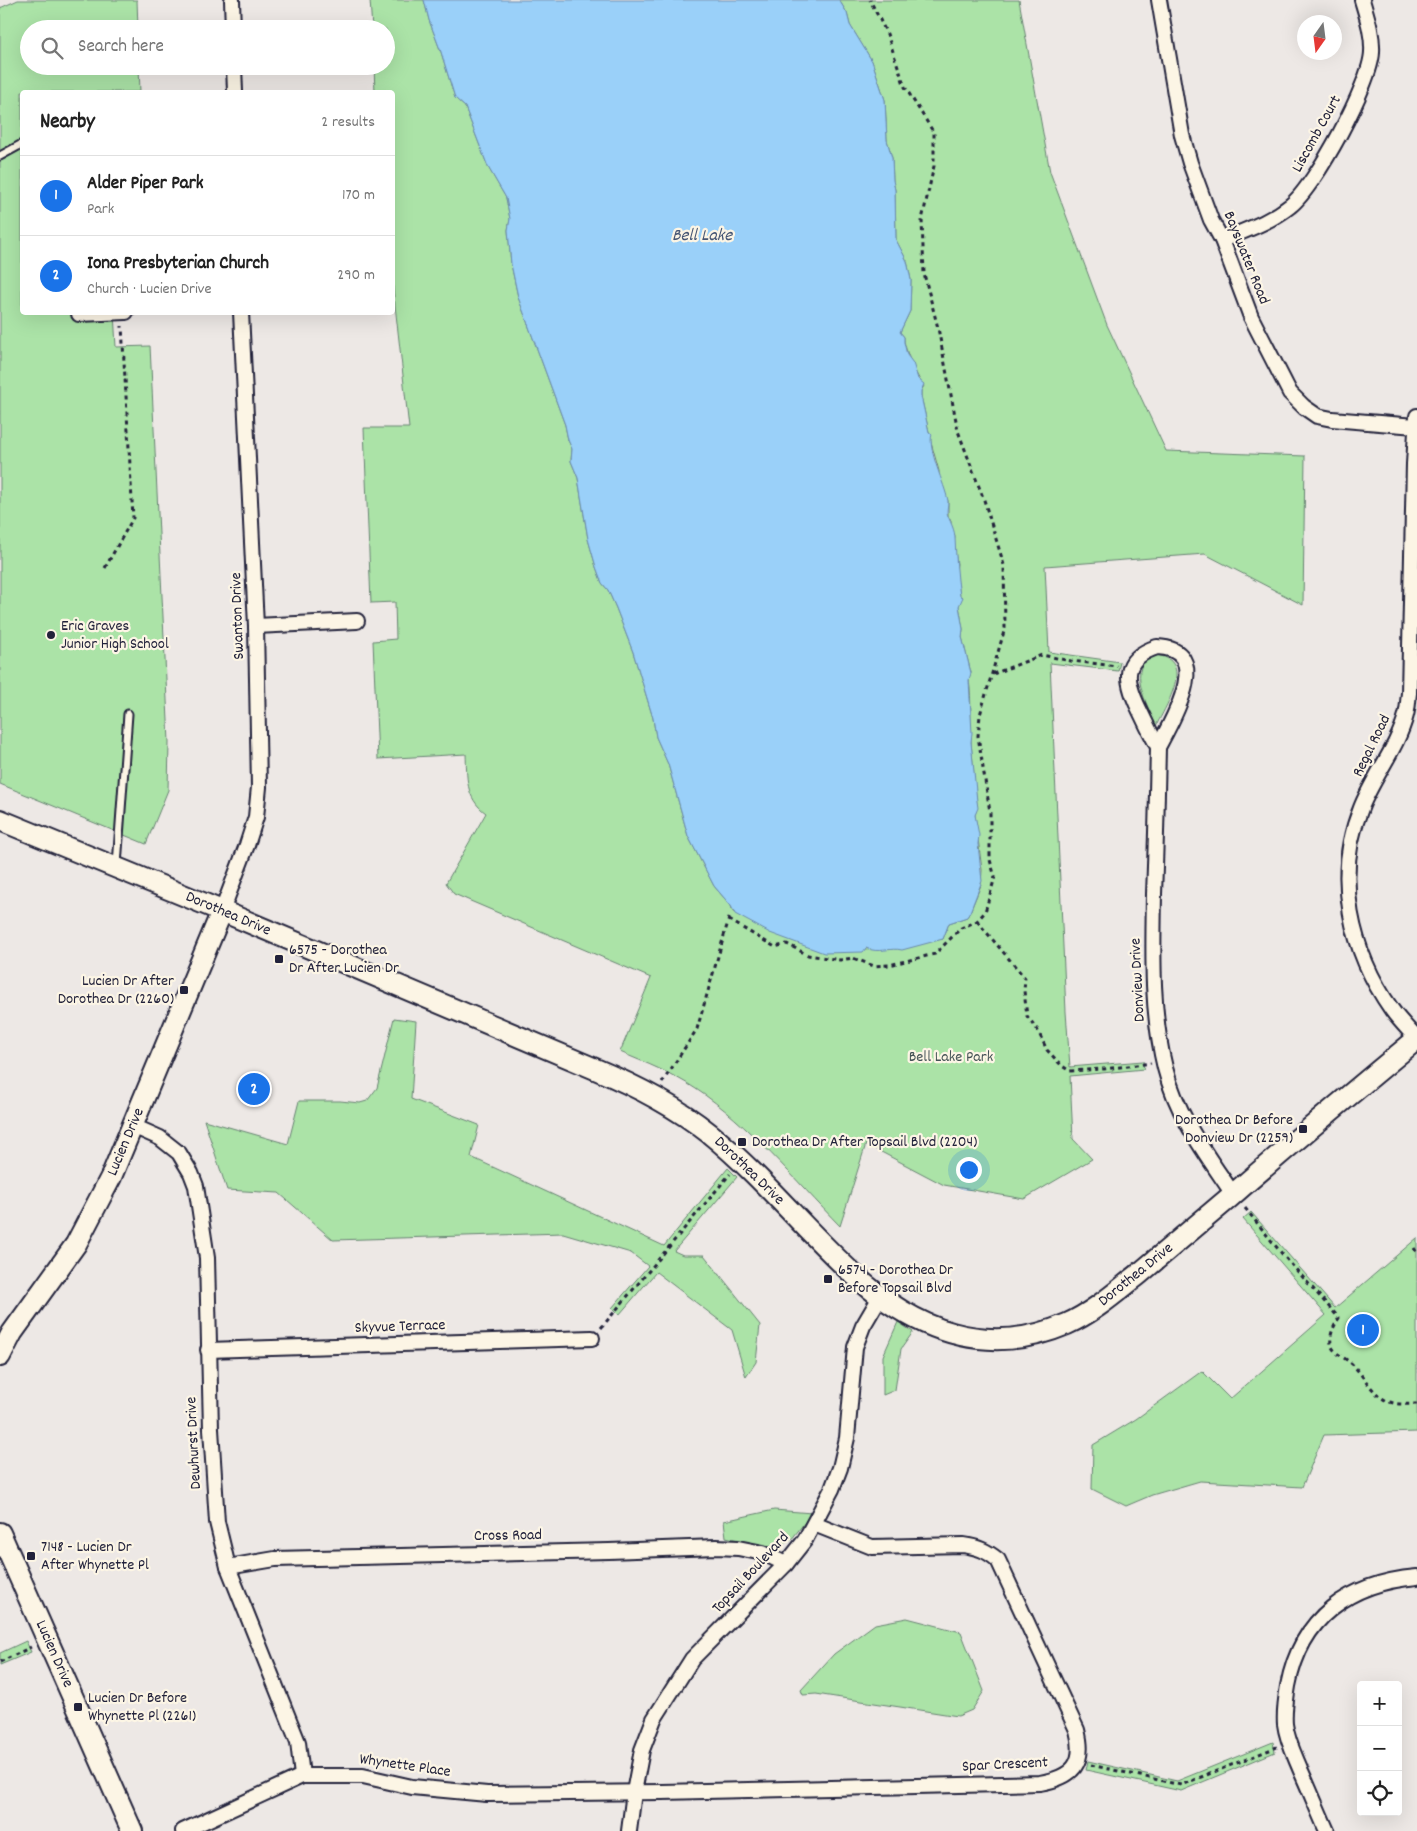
<!DOCTYPE html>
<meta charset="utf-8">
<style>
:root{--surface:#fff;--page:#f2f2f2;--text:#222;--muted:#767676;--line:#e0e0e0;--accent:#1a73e8}
body{margin:0;font-family:Dekko,sans-serif;background:var(--page);color:var(--text)}
.controls{position:absolute;right:15px;bottom:15px;display:grid;overflow:hidden;border-radius:5px;box-shadow:0 5px 20px #0002}
.controls button{width:45px;height:45px;display:grid;place-items:center;padding:0;border:0;border-bottom:1px solid var(--line);background:var(--surface);color:var(--text);font:25px sans-serif}
.compass{position:absolute;left:1297px;top:15px;width:45px;height:45px;border-radius:50%;background:var(--surface);box-shadow:0 5px 20px #0002;rotate:194deg}
.you{position:absolute;left:968px;top:1169px;width:18px;height:18px;margin:-12px;border:4px solid #fff;border-radius:50%;background:#1a73e8;box-shadow:0 0 0 8px #1a73e833}
.badge{display:grid;place-items:center;width:32px;height:32px;border-radius:50%;background:var(--accent);color:#fff;font-size:16px;font-weight:700}
.pin{position:absolute;translate:-50% -50%;border:2px solid #fff;box-shadow:0 1px 5px #0006}
.list{margin:0;padding:0;list-style:none}
h2{display:flex;justify-content:space-between;align-items:center;height:65px;margin:0;padding:0 20px;font-size:21px}
h2 small{font-size:16px;font-weight:400;color:var(--muted)}
.list li{display:grid;grid-template-columns:32px 1fr auto;gap:15px;align-items:center;box-sizing:border-box;height:80px;padding:0 20px;border-top:1px solid var(--line)}
.list b{display:block;font-size:19px;white-space:nowrap}
.list p{margin:0;font-size:16px;white-space:nowrap;color:var(--muted)}
.list em{font-size:16px;font-style:normal;color:var(--muted)}
.icon{flex:none;width:28px;height:28px;fill:none;stroke:currentColor;stroke-width:2;stroke-linecap:round;stroke-linejoin:round}
.map{position:relative;flex:none;width:1417px;height:1831px;overflow:hidden}
.search{position:absolute;background:var(--surface);box-shadow:0 5px 20px #0002;left:20px;top:20px;width:375px;height:55px;display:flex;align-items:center;gap:12px;box-sizing:border-box;padding:0 18px;border-radius:28px;color:var(--muted);font-size:19px}
.panel{position:absolute;background:var(--surface);box-shadow:0 5px 20px #0002;left:20px;top:90px;width:375px;height:225px;border-radius:5px}
.map>svg:first-child{display:block}
.green{fill:#abe3a7;stroke:#668271}
.water{fill:#9ad0f9;stroke:#6a8aad}
.lines{fill:none;stroke-linecap:round;stroke-linejoin:round}
.lane-casing{stroke:#22223b;stroke-width:11}
.street-casing{stroke:#22223b;stroke-width:18}
.secondary-casing{stroke:#22223b;stroke-width:24}
.path{stroke:#22223b;stroke-width:3;stroke-dasharray:4 4;stroke-linecap:butt}
.lane{stroke:#fcf5e5;stroke-width:7}
.street{stroke:#fcf5e5;stroke-width:14}
.secondary{stroke:#fcf5e5;stroke-width:20}
.poi-dot{fill:#22223b;stroke:#fcf5e5;stroke-width:2}
.labels{text-anchor:middle;dominant-baseline:central;stroke-width:4.5;stroke-linejoin:round;paint-order:stroke}
.street-label{font-size:16px;fill:#22223b;stroke:#fcf5e5}
.poi-label{font-size:16px;fill:#22223b;stroke:#fcf5e5;text-anchor:start}
.park-label{font-size:16px;fill:#445256;stroke:#fcf5e5}
.water-label{font-size:18px;font-style:italic;fill:#465674;stroke:#fcf5e5}
</style>
<div class="map">
<svg width="1417" height="1831" viewBox="0 0 1417 1831">
<rect width="100%" height="100%" fill="#ede8e5"/>
<filter id="ink" filterUnits="userSpaceOnUse"><feTurbulence type="fractalNoise" baseFrequency=".02" numOctaves="2"/><feDisplacementMap in="SourceGraphic" scale="10" xChannelSelector="R" yChannelSelector="G"/><feConvolveMatrix kernelMatrix="1 2 1 2 8 2 1 2 1" color-interpolation-filters="sRGB"/></filter>
<g filter="url(#ink)">
<g class="green">
<path d="M 18,0 L 137,0 L 138,29 L 29,29 L 29,66 L 139,66 L 140,92 L 22,92 L 22,312 L 114,313 L 116,347 L 150,346 L 169,742 L 168,790 L 146,844 L 0,784 L 0,8 Z"/>
<path d="M 370,0 L 424,0 L 429,20 L 441,52 L 455,98 L 465,107 L 488,167 L 506,198 L 510,219 L 508,230 L 511,264 L 518,297 L 565,425 L 568,440 L 572,449 L 571,461 L 578,478 L 588,539 L 596,567 L 602,583 L 608,590 L 616,608 L 633,652 L 653,718 L 656,737 L 668,764 L 688,836 L 714,886 L 731,906 L 733,912 L 865,949 L 943,939 L 949,923 L 967,917 L 970,912 L 981,885 L 982,870 L 975,815 C 979,803 975,793 974,780 C 974,768 972,755 971,742 C 970,722 972,700 969,680 L 971,673 L 962,637 L 963,629 L 959,606 L 960,596 L 956,570 L 957,564 L 954,545 L 955,536 L 951,526 L 951,521 L 948,516 L 948,501 L 939,476 L 939,471 L 930,439 L 932,434 L 929,432 L 921,396 L 921,391 L 924,386 C 917,378 903,347 904,337 L 900,332 L 910,311 L 911,280 L 907,261 L 896,240 L 895,190 L 893,181 L 892,158 L 887,140 L 885,100 L 872,61 L 850,25 L 847,13 L 839,0 L 1019,0 L 1050,172 L 1107,325 L 1166,451 L 1305,456 L 1303,605 L 1205,554 L 1045,566 L 1049,652 L 1120,662 L 1118,671 L 1050,663 L 1066,1012 L 1070,1067 L 1143,1061 L 1144,1069 L 1070,1076 L 1073,1139 L 1092,1159 L 1024,1199 L 944,1185 L 866,1144 L 840,1226 C 796,1181 748,1123 696,1089 C 672,1073 646,1063 620,1052 L 651,978 L 454,894 L 446,883 L 486,813 C 465,798 467,777 466,754 L 378,759 L 373,641 L 396,639 L 395,602 L 371,603 L 364,428 L 409,428 L 392,279 L 392,92 L 375,92 L 374,66 L 386,66 L 386,29 L 372,29 Z"/>
<path d="M 1155,655 C 1196,659 1166,706 1156,726 C 1148,706 1124,665 1155,655 Z"/>
<path d="M 394,1018 L 416,1021 L 411,1099 L 479,1125 L 471,1157 L 664,1246 L 728,1168 L 737,1177 L 674,1251 L 683,1255 L 704,1255 L 760,1325 L 756,1362 L 746,1377 L 732,1330 L 656,1272 L 619,1315 L 612,1308 L 648,1266 L 631,1253 L 563,1233 L 333,1240 L 279,1193 L 227,1190 L 204,1120 L 288,1144 L 299,1101 L 340,1101 L 360,1103 L 367,1101 L 377,1088 Z"/>
<path d="M 1251,1212 L 1335,1308 L 1417,1238 L 1417,1432 L 1324,1435 L 1302,1487 L 1200,1481 L 1152,1495 L 1126,1506 L 1092,1489 L 1093,1445 L 1136,1419 L 1202,1371 L 1230,1399 L 1326,1315 L 1243,1219 Z"/>
<path d="M 898,1322 L 913,1332 L 901,1349 L 895,1390 L 883,1395 L 883,1356 Z"/>
<path d="M 774,1510 L 812,1513 L 791,1540 L 774,1549 L 726,1537 L 724,1521 Z"/>
<path d="M 907,1618 L 961,1632 L 984,1691 L 972,1710 L 958,1716 L 816,1694 L 803,1695 L 801,1690 L 834,1654 L 875,1624 Z"/>
<path d="M 26,1641 L 31,1652 L 0,1665 L 0,1653 Z"/>
<path d="M 1273,1742 L 1275,1752 L 1181,1791 L 1086,1770 L 1088,1761 L 1177,1781 Z"/>
</g>
<path class="water" d="M 424,0 L 839,0 L 847,13 L 850,25 L 872,61 L 885,100 L 887,140 L 892,158 L 893,180 L 895,190 L 896,240 L 907,261 L 911,280 L 910,311 L 900,332 L 904,337 L 904,342 L 907,355 L 913,363 L 918,379 L 924,384 L 921,391 L 921,396 L 929,432 L 932,434 C 927,450 945,484 948,501 C 948,506 946,512 948,516 C 951,523 955,531 955,538 C 956,558 957,576 960,596 L 963,597 L 959,606 L 963,629 L 962,637 L 971,673 L 969,680 L 972,733 L 971,742 L 977,801 L 978,808 L 975,815 L 979,835 L 978,844 L 982,881 L 970,912 L 967,917 L 949,923 L 943,939 L 902,950 C 891,947 878,954 866,948 L 863,952 L 824,953 L 770,933 L 735,914 L 731,906 L 714,886 L 688,836 L 668,764 L 656,737 L 653,718 L 633,652 L 616,608 L 608,590 L 602,583 L 596,567 L 588,539 L 578,478 L 571,461 L 572,449 L 568,440 L 565,425 L 518,297 L 511,264 L 508,230 L 510,219 L 506,198 L 488,167 L 465,107 L 455,98 L 441,52 L 429,20 Z"/>
<g class="lines">
<g class="lane-casing">
<g id="lane">
<path d="M 0,156 L 22,144"/>
<path d="M 117,865 L 128,714"/>
</g>
</g>
<g class="street-casing">
<g id="street">
<path d="M 232,0 L 233,29"/>
<path d="M 1159,0 L 1182,135 L 1190,163 L 1211,220 L 1222,240 L 1251,317 L 1290,393 L 1304,407 L 1317,416 L 1332,419 L 1415,426"/>
<path d="M 234,66 L 235,92"/>
<path d="M 1222,240 C 1246,230 1270,222 1290,206 C 1315,187 1371,83 1372,52 C 1373,35 1367,17 1362,0"/>
<path d="M 79,314 L 126,312"/>
<path d="M 256,626 L 357,621"/>
<path d="M 1157,647 C 1215,649 1172,721 1158,747 C 1151,734 1145,722 1139,709 C 1125,680 1121,659 1157,647 Z"/>
<path d="M 1158,747 C 1157,796 1156,845 1154,894 C 1153,953 1151,1011 1165,1068 C 1177,1116 1206,1154 1233,1194"/>
<path d="M 222,911 L 247,845 L 256,817 L 259,787 L 256,626 L 241,312"/>
<path d="M 1417,1039 C 1409,1030 1399,1020 1392,1010 C 1351,952 1333,876 1361,808 C 1373,777 1398,747 1406,715 C 1408,708 1408,700 1409,693 L 1414,464 L 1417,416"/>
<path d="M 133,1126 L 160,1138 L 179,1153 L 191,1173 L 196,1186 L 207,1258 L 211,1429 L 217,1522 L 228,1567 L 298,1742 L 302,1776"/>
<path d="M 208,1350 L 592,1338"/>
<path d="M 228,1567 L 275,1559 L 609,1551 L 716,1547 L 738,1548 L 763,1553 L 786,1564"/>
<path d="M 183,1831 L 302,1776 L 363,1776 L 412,1787 L 487,1794 L 662,1792 L 1040,1783 C 1073,1777 1086,1764 1077,1730 L 998,1560 C 986,1550 977,1547 963,1545 L 872,1547 L 814,1524"/>
<path d="M 629,1831 L 634,1792 L 642,1750 L 654,1719 L 692,1659 L 786,1564 L 805,1540 L 832,1489 L 840,1468 L 847,1438 L 855,1347 L 863,1326 L 880,1297"/>
<path d="M 1327,1831 C 1318,1811 1310,1791 1301,1771 C 1295,1756 1287,1741 1285,1724 C 1284,1712 1286,1698 1288,1686 C 1301,1617 1349,1583 1417,1577"/>
</g>
</g>
<g class="secondary-casing">
<g id="secondary">
<path d="M 0,820 L 222,911 L 593,1068 C 634,1085 674,1105 709,1133 C 761,1175 803,1228 852,1273 C 914,1330 985,1359 1067,1324 C 1094,1312 1116,1292 1139,1274 C 1169,1249 1199,1223 1229,1198 C 1291,1144 1354,1091 1417,1039"/>
<path d="M 0,1356 L 12,1333 L 76,1244 L 111,1177 L 222,911"/>
<path d="M 0,1533 L 132,1831"/>
</g>
</g>
<g class="path">
<path d="M 105,568 L 133,518 L 122,326"/>
<path d="M 993,674 L 1042,655 L 1071,661 L 1117,666"/>
<path d="M 729,920 L 775,947 L 787,944 L 808,955 L 840,960 L 853,958 L 874,966 L 889,965 L 935,954 L 961,928 L 977,921 L 985,912 L 995,877 L 990,860 L 990,812 L 978,736 L 980,715 L 1005,628 L 1004,565 L 984,500 L 958,431 L 938,328 L 924,274 L 922,220 L 934,166 L 934,133 L 905,87 L 887,34 L 870,0"/>
<path d="M 977,921 L 1025,978 L 1024,991 L 1027,1016 L 1037,1029 L 1047,1050 L 1062,1066 L 1070,1071 L 1104,1069 L 1151,1063"/>
<path d="M 662,1083 L 697,1029 L 730,915"/>
<path d="M 1245,1208 L 1283,1255 L 1339,1318 C 1334,1326 1328,1336 1332,1347 C 1336,1355 1346,1358 1352,1364 C 1364,1376 1374,1397 1390,1402 C 1399,1405 1408,1404 1417,1404"/>
<path d="M 1414,1248 L 1417,1253"/>
<path d="M 601,1328 L 730,1174"/>
<path d="M 0,1662 L 31,1647"/>
<path d="M 1091,1765 L 1181,1785 L 1277,1747"/>
</g>
<use href="#lane" class="lane"/>
<use href="#street" class="street"/>
<use href="#secondary" class="secondary"/>
</g>
</g>
<g class="poi-dot">
<circle cx="51" cy="635" r="5"/>
<rect x="274" y="954" width="10" height="10" rx="2.5"/>
<rect x="179" y="985" width="10" height="10" rx="2.5"/>
<rect x="1298" y="1124" width="10" height="10" rx="2.5"/>
<rect x="737" y="1137" width="10" height="10" rx="2.5"/>
<rect x="823" y="1274" width="10" height="10" rx="2.5"/>
<rect x="26" y="1551" width="10" height="10" rx="2.5"/>
<rect x="73" y="1702" width="10" height="10" rx="2.5"/>
</g>
<g class="labels">
<g class="street-label">
<text transform="translate(1317 134) rotate(-61)">Liscomb Court</text>
<text transform="translate(1246 258) rotate(68)">Bayswater Road</text>
<text transform="translate(238 616) rotate(-92)">Swanton Drive</text>
<text transform="translate(1372 746) rotate(-64)">Regal Road</text>
<text transform="translate(228 914) rotate(23)">Dorothea Drive</text>
<text transform="translate(1138 980) rotate(-93)">Donview Drive</text>
<text transform="translate(126 1142) rotate(-67)">Lucien Drive</text>
<text transform="translate(749 1171) rotate(44)">Dorothea Drive</text>
<text transform="translate(1136 1275) rotate(-39)">Dorothea Drive</text>
<text transform="translate(400 1327) rotate(-2)">Skyvue Terrace</text>
<text transform="translate(194 1443) rotate(-93)">Dewhurst Drive</text>
<text transform="translate(508 1536) rotate(-1)">Cross Road</text>
<text transform="translate(751 1573) rotate(-47)">Topsail Boulevard</text>
<text transform="translate(54 1654) rotate(66)">Lucien Drive</text>
<text transform="translate(1005 1765) rotate(-3)">Spar Crescent</text>
<text transform="translate(405 1766) rotate(8)">Whynette Place</text>
</g>
<g class="poi-label">
<text x="61" y="626">Eric Graves<tspan x="61" dy="18">Junior High School</tspan></text>
<text x="289" y="950">6575 - Dorothea<tspan x="289" dy="18">Dr After Lucien Dr</tspan></text>
<text x="174" y="981" text-anchor="end">Lucien Dr After<tspan x="174" dy="18">Dorothea Dr (2260)</tspan></text>
<text x="1293" y="1120" text-anchor="end">Dorothea Dr Before<tspan x="1293" dy="18">Donview Dr (2259)</tspan></text>
<text x="752" y="1142">Dorothea Dr After Topsail Blvd (2204)</text>
<text x="838" y="1270">6574 - Dorothea Dr<tspan x="838" dy="18">Before Topsail Blvd</tspan></text>
<text x="41" y="1547">7148 - Lucien Dr<tspan x="41" dy="18">After Whynette Pl</tspan></text>
<text x="88" y="1698">Lucien Dr Before<tspan x="88" dy="18">Whynette Pl (2261)</tspan></text>
</g>
<g class="park-label">
<text x="951" y="1057">Bell Lake Park</text>
</g>
<g class="water-label">
<text x="702" y="236">Bell Lake</text>
</g>
</g>
</svg>
<div class="controls">
<button>+</button>
<button>−</button>
<button><svg class="icon" aria-label="locate" viewBox="0 0 24 24"><circle cx="12" cy="12" r="6"/><path d="M12 2v4M12 18v4M2 12h4M18 12h4"/></svg></button>
</div>
<svg class="compass" viewBox="-18 -18 36 36"><path d="M0-13l5 13h-10z" fill="#e53935"/><path d="M0 13l5-13h-10z" fill="#767676"/></svg>
<div class="you"></div>
<div class="pin badge" style="left:1363px;top:1330px">1</div>
<div class="pin badge" style="left:254px;top:1089px">2</div>
<div class="search"><svg class="icon" aria-label="search" viewBox="0 0 24 24"><circle cx="10" cy="10" r="6"/><path d="M15 15l6 6"/></svg>Search here</div>
<section class="panel">
<h2>Nearby<small>2 results</small></h2>
<ul class="list">
<li><span class="badge">1</span><div><b>Alder Piper Park</b><p>Park</p></div><em>170 m</em></li>
<li><span class="badge">2</span><div><b>Iona Presbyterian Church</b><p>Church · Lucien Drive</p></div><em>290 m</em></li>
</ul>
</section>
</div>
